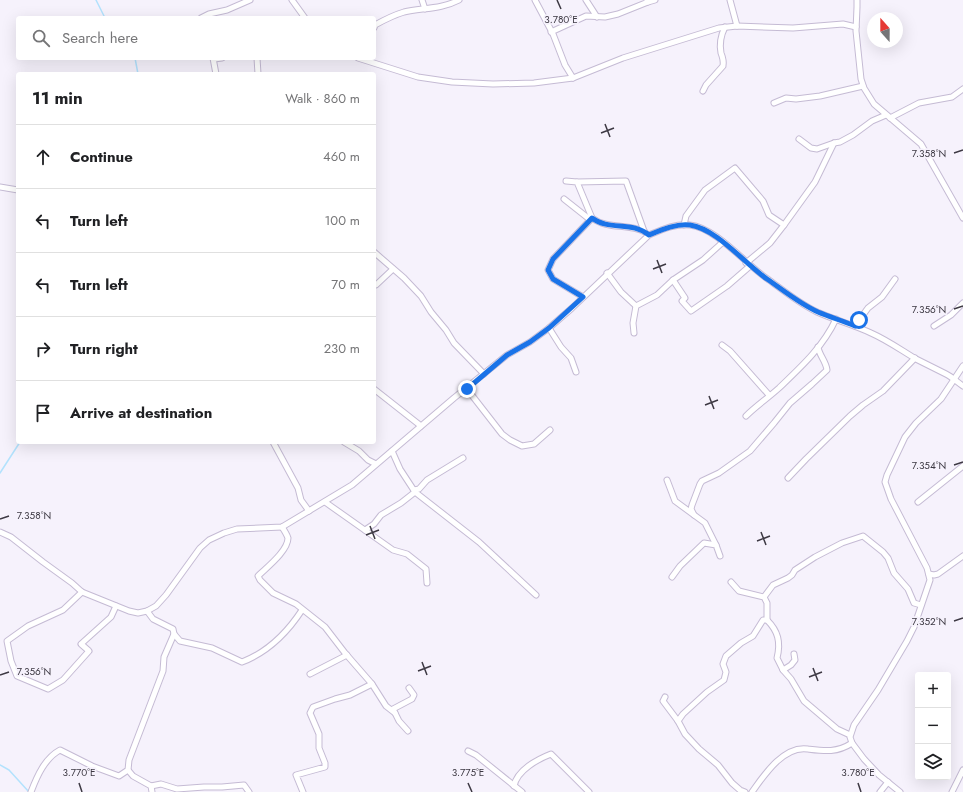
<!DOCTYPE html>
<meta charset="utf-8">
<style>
:root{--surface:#fff;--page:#f2f2f2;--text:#202124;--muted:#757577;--line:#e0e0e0}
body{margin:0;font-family:Jost,sans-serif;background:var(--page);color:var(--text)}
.controls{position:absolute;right:12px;bottom:12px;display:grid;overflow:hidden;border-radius:4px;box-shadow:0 4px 16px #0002}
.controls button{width:36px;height:36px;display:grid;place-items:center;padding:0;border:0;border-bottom:1px solid var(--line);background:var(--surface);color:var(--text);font:20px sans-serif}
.compass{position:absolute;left:867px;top:12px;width:36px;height:36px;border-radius:50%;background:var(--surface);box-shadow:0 4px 16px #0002;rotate:339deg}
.stop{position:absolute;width:12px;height:12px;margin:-9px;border:3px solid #1a73e8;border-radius:50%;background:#fff}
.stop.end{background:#1a73e8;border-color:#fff;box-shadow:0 1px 4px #0008}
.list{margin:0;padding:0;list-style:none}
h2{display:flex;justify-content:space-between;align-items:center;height:52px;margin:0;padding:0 16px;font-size:17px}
h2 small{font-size:13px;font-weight:400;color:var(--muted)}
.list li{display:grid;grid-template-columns:26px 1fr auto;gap:12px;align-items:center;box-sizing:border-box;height:64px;padding:0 16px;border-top:1px solid var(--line)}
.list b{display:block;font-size:15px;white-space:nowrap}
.list em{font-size:13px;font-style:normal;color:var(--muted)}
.icon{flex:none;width:22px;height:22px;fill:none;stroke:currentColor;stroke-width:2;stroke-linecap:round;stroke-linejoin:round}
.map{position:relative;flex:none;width:963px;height:792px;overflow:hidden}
.search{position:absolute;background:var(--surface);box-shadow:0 4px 16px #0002;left:16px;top:16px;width:360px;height:44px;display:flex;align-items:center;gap:10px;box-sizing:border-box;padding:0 14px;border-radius:4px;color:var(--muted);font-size:15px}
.panel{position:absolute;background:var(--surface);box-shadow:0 4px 16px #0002;left:16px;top:72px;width:360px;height:372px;border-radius:4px}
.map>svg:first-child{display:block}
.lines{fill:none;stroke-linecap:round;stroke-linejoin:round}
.stream{stroke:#b3e2fd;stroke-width:1.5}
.street-casing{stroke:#c5bbd4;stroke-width:7}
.street{stroke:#fff;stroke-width:5}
.route{stroke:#1a73e8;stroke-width:5}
.ticks{fill:none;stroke:#3d3943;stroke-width:1.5}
.ticks-label{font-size:10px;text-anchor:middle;fill:#3d3943;stroke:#f6f2fc;stroke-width:3.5;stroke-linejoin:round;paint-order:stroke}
</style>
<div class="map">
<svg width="963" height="792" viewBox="0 0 963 792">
<rect width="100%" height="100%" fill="#f6f2fc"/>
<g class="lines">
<g class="stream">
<path d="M 96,0 L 105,18"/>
<path d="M 135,58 L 138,74"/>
<path d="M 0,473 L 20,442"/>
<path d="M 0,765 L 9,770 L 29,792"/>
</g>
<g class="street-casing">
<g id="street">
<path d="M 292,0 L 305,18"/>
<path d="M 422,0 L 425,9"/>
<path d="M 535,0 L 553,34 L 565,65 L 573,78"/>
<path d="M 586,0 L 597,17"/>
<path d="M 730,0 L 737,26"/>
<path d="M 857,0 L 857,7 L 856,31 L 861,79 L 864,88 L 874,104 L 921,144 L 963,218"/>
<path d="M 648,2 L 655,0"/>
<path d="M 201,18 L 209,14 L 227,10 L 250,0"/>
<path d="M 374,28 L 375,25 C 384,20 394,15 404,12 C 422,8 442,9 459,0"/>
<path d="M 551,32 L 586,16 L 605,17 L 618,14 L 648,2 L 647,0"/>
<path d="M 213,58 L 216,74"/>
<path d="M 257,58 L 258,74"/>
<path d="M 358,58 L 418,77 L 452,82 L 493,84 L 534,83 L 573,78 L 623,58 L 719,28 L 737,26 L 793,28 L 843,24 L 856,27"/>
<path d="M 214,59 L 222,58"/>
<path d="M 703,91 L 706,85 L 723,66 C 724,61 723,58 721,53 C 719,43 721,35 725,27"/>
<path d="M 774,103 L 786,98 L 796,99 L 820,96 L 863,86"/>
<path d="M 890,118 L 919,103 L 952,97 L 963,89"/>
<path d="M 799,139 L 811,148 L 817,149 L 834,143 L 840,142 L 853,135 L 872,121 L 886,115"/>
<path d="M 566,181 L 577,182 L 592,218 L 553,259 L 548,270 L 553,279 L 583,297"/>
<path d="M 577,182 L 626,181 L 644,231"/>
<path d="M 0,187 L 18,190"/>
<path d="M 564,199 L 588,218 L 592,218 C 608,230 628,223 645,232"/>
<path d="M 684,225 L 686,216 L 705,190 L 735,168 L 763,201 L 769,215 L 784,225 L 770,243 L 746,263"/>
<path d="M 784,225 L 815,182 L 834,143"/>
<path d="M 374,252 L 404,278 L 421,296 L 431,312 L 446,330 L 454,343 L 484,374"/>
<path d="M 607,273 L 621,292 L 636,306"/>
<path d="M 673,280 L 685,298 L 682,301 L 691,311 L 727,286 L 750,266"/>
<path d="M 374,284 L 376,285 L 393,269"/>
<path d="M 855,326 L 868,308 L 882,297 L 895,279"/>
<path d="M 934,326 L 951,315 L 963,303"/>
<path d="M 549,328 L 561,347 L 571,358 L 576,372"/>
<path d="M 634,333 L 633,323 L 636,306 L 657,295 L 673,280 L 703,260 L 723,242"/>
<path d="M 722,345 L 730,351 L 769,395"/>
<path d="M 374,389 L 421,426"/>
<path d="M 467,389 L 502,434 L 510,440 L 522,446 L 534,444 L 550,430"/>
<path d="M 746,416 C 756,406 768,398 779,388 C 801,367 823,347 836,319"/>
<path d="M 273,442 L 298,488 L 301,500 L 309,511"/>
<path d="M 344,442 L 359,451 L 368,460 L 376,464"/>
<path d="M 392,451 L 400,469 L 415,492 L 479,542 L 536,595"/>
<path d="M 788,478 L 806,459 L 850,416 L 863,405 L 883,391 L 915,358"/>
<path d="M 667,480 L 675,501 L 705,523 L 716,545"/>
<path d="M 414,490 L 419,489 L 427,480 L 463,458"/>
<path d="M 325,502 L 393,550 L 407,554 L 426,569 L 427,583"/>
<path d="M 918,502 L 963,466"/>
<path d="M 694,515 L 691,509 L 692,505 L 700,484 L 702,481 L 719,473 L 750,451 L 774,423 L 790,403 L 812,384 L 827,370 C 826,361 819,355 818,347"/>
<path d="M 282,527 C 284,530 287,535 288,538 C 288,551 266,568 258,576 L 260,580 L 273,593 L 296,604 L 325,627 L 345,653 L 372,684 L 386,706 L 395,713 L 399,721 L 408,731"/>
<path d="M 365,530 L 374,524 L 381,515 L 401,503 L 415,492"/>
<path d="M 0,532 L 11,537 L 43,562 L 72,583 L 82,592 L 129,611 L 138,613 L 147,611 L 156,606 L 166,595 L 200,548 L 209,540 L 224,533 L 237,529 L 282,527 L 352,485 L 454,398 L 507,355 L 530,342 L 549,328 L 572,308 L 649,235 C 661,230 676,223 690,225 C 717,228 746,265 769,280 C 784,291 800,304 817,312 C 835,320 854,325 871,333 C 887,340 901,350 916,359 C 926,364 936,369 946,374 C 952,377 957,382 963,386"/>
<path d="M 929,574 L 934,575 L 938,574 L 963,556"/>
<path d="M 672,577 L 680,566 L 704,543 L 716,545 L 720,556"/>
<path d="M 82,592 L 63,610 L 28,626 L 7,641 L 11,661 L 17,676 L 48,689 L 63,680 L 89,651 L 81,644 L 111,617 L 116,606"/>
<path d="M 764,597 L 773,585 L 788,578 L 792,575 L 795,570 L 815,557 L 842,543 L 863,536 L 883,552 L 888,558 L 894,573 L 908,589 L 914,603 L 921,605"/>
<path d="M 147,611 L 153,619 L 173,629 L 174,634 L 180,641 L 212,648 L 242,662 C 268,652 287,633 302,610"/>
<path d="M 767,620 C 778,631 781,642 777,658 L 783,670 L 791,679 L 804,701 L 837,729 L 850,735"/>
<path d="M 783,670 L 791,665 L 795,660 L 794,654"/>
<path d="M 310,674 L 347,655"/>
<path d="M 665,697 L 663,701 L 678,721 L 685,734 L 699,749 L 718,765 L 732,783 L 740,790 L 745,792"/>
<path d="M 395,713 L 393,709 L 412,699 L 414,695 L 409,688"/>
<path d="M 678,721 L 683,714 L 707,692 L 724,680 L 726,672 L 723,664 L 726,656 L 741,643 L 753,636 L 763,620 L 767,620 L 767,603 L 764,597 L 739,591 L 731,582"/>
<path d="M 468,751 L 476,755 L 522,792"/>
<path d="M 128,770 L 133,776 L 151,786 L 152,792"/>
<path d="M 151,786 L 161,784 L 177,789 L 204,787 L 222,787 L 244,785 L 249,792"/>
<path d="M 514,786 C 517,770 538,759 551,754 L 589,792"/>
<path d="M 31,792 C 37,776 45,758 60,750 L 92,766 L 119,776 L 128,770 L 129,760 L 163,671 L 164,657 L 174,634"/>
<path d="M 303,792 L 296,775 L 325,767 L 325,763 L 319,748 L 319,734 L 310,713 L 313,707 L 335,699 L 350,695 L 372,684"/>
<path d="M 752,792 C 764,775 784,745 808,749 C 824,751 837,753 852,743"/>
<path d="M 880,792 L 888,782"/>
<path d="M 900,792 L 879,775 L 864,759 L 852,743 L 850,737 L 854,725 L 878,690 L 907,641 L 914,627 L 930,580 L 927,568 L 891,499 L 885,482 L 887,475 L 905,437 L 916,423 L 941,399 L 963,366"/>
<path d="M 952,792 L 963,770"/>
</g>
</g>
<use href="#street" class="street"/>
</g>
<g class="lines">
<path class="route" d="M 467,389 L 507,355 L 530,342 L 549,328 L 583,297 L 553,279 L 548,270 L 553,259 L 592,218 C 609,231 632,221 649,235 C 661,230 677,223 690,225 C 717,229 744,263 767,279 C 783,290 800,304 818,312 C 830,317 843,321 855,326 L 859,320"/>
</g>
<path class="ticks" d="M 557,0 L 561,9M 605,124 L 610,137M 601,133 L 614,128M 954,153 L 963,150M 657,260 L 662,273M 653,269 L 666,264M 954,309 L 963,306M 709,396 L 714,409M 705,405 L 718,400M 954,465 L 963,462M 0,519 L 9,516M 370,526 L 375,539M 761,532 L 766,545M 366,535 L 379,530M 757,541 L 770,536M 954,621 L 963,618M 422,662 L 427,675M 813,668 L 818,681M 418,671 L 431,666M 0,675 L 9,672M 809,677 L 822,672M 79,783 L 82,792M 468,783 L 472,792M 858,783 L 861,792"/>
<g class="ticks-label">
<text x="561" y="23">3.780°E</text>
<text x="929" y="157">7.358°N</text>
<text x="929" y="313">7.356°N</text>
<text x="929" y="469">7.354°N</text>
<text x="34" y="519">7.358°N</text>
<text x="929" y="625">7.352°N</text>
<text x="34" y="675">7.356°N</text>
<text x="79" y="776">3.770°E</text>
<text x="468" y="776">3.775°E</text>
<text x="858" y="776">3.780°E</text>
</g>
</svg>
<div class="controls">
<button>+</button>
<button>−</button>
<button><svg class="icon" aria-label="layers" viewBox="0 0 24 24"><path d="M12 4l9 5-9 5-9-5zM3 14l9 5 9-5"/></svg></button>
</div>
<svg class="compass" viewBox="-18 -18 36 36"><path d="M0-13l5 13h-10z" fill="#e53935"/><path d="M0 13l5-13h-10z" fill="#757577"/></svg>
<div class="stop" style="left:859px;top:320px"></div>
<div class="stop end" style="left:467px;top:389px"></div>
<div class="search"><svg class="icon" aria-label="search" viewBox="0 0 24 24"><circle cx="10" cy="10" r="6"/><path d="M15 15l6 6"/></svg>Search here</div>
<section class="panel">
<h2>11 min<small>Walk · 860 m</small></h2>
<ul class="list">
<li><svg class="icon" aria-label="ahead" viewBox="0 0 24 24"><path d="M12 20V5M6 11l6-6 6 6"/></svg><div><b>Continue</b></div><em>460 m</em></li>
<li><svg class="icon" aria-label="left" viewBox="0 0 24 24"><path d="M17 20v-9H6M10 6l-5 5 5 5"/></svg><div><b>Turn left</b></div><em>100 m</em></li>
<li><svg class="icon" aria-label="left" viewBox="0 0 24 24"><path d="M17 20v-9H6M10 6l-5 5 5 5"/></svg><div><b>Turn left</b></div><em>70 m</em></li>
<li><svg class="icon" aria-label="right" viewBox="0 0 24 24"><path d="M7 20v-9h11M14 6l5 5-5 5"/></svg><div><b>Turn right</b></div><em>230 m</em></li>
<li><svg class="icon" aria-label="arrive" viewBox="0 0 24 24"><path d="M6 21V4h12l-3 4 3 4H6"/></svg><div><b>Arrive at destination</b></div></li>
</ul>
</section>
</div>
